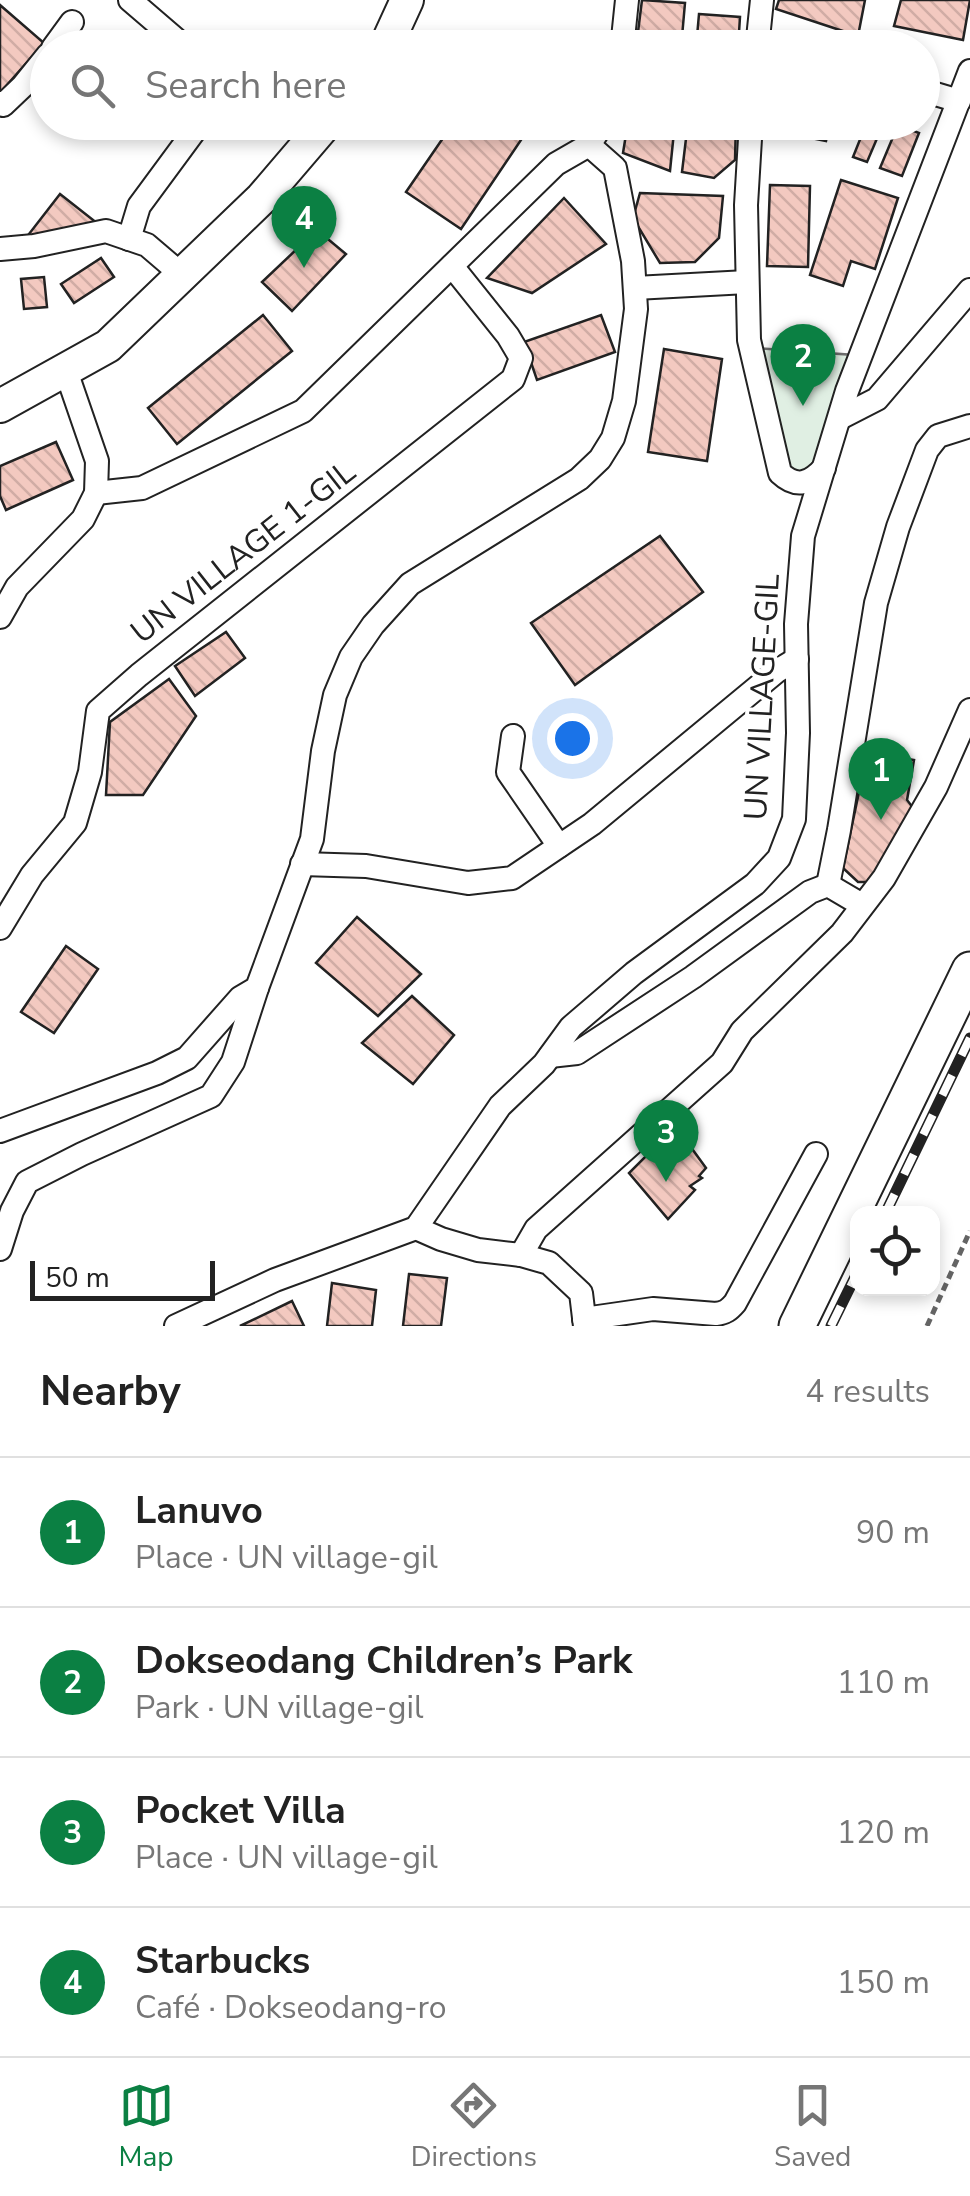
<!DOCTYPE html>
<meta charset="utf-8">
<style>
:root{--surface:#fff;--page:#f2f2f2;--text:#222;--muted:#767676;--line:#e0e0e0;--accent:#0b8043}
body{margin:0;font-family:"Nunito Sans",sans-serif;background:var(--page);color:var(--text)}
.controls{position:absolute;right:30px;bottom:30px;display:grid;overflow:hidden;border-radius:20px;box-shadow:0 5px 15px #0003}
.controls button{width:90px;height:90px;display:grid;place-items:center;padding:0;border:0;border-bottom:2px solid var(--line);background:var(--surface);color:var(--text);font:50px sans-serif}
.scale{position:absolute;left:30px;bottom:25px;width:185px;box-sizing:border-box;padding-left:10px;border:5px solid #222;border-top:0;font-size:28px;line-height:35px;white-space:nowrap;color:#222;-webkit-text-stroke:8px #fff;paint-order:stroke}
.you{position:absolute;left:572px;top:738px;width:35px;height:35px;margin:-25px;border:8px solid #fff;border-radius:50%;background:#1a73e8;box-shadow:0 0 0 15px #1a73e833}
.badge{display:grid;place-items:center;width:65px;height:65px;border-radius:50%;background:var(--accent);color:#fff;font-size:32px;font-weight:700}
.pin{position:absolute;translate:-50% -82px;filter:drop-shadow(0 2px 5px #0008)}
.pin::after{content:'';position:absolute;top:52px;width:35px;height:30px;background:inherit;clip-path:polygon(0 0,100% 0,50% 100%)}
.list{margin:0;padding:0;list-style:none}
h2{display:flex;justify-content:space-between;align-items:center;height:130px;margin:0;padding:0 40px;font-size:42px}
h2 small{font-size:32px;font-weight:400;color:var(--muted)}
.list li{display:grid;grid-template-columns:65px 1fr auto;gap:30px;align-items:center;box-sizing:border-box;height:150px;padding:0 40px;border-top:2px solid var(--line)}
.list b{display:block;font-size:38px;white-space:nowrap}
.list p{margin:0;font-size:32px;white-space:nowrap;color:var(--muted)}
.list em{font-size:32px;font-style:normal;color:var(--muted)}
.icon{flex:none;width:55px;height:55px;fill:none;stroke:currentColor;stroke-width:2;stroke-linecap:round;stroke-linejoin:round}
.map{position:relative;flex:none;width:970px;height:1326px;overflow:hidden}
.search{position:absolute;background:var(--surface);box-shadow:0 5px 15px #0003;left:30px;right:30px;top:30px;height:110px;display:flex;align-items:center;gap:25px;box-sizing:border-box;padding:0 35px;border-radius:55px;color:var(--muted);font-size:38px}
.sheet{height:730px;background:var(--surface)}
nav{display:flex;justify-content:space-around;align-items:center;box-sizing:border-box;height:140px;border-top:2px solid var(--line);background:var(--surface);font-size:28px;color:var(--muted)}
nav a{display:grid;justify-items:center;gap:5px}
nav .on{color:var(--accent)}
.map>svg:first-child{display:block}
.park{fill:#e0efe3;stroke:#6f6f6f;stroke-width:2.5}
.building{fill:url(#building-back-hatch);stroke:#222;stroke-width:2.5}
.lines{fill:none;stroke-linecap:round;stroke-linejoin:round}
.minor-casing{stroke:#222;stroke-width:26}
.secondary-casing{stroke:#222;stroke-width:36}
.primary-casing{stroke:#222;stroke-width:39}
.path{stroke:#646464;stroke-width:5;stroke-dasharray:8 5;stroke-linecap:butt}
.minor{stroke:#fff;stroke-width:22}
.secondary{stroke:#fff;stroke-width:32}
.primary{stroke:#fff;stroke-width:35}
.rail-casing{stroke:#222;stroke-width:11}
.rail{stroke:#fff;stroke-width:8;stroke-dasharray:22;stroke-linecap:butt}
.labels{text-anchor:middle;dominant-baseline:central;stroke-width:8;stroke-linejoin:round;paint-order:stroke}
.street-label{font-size:32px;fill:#222;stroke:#fff}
</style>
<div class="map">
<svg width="970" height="1326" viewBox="0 0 970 1326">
<defs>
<pattern id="building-back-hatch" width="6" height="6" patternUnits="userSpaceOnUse" patternTransform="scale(2.5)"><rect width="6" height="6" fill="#f3c9c0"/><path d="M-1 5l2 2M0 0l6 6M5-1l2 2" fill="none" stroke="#d0aca5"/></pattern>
</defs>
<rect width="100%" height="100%" fill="#fff"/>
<path class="park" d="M 756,348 L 854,355 L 810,477 L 790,472 Z"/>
<g class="building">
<path d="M 642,0 L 685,3 L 681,48 L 636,48 Z"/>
<path d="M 779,0 L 865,0 L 858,36 L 776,9 Z"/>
<path d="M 901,0 L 970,0 L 963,40 L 894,26 Z"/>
<path d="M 0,5 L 44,43 L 0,93 Z"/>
<path d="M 699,14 L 740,17 L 738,48 L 696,48 Z"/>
<path d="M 454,122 L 533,122 L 461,229 L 406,192 Z"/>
<path d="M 628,122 L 675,122 L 670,171 L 623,153 Z"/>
<path d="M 688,122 L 736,122 L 735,160 L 714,178 L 682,172 Z"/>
<path d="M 815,122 L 830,122 L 826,141 L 811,138 Z"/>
<path d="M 867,122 L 884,122 L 867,162 L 853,157 Z"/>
<path d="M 898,125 L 919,133 L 902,176 L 880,168 Z"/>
<path d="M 841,180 L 898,198 L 875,269 L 851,261 L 843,286 L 810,275 Z"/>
<path d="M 770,185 L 810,186 L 808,267 L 767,266 Z"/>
<path d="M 640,193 L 723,196 L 719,238 L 695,262 L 660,263 L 633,218 Z"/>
<path d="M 60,194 L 102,227 L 22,243 Z"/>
<path d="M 564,198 L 606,244 L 532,293 L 487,278 Z"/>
<path d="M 317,230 L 346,254 L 292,311 L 262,282 Z"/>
<path d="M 101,258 L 114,277 L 74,303 L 61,284 Z"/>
<path d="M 44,277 L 47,307 L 24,309 L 21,279 Z"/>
<path d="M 263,315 L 292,351 L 177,444 L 148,408 Z"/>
<path d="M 601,315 L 615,352 L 537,380 L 524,342 Z"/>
<path d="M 664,349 L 722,359 L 707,461 L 648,452 Z"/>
<path d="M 56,442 L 73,480 L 6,510 L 0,496 L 0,466 Z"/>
<path d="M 660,536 L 703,592 L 575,685 L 531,623 Z"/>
<path d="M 226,632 L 245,658 L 195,696 L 175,666 Z"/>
<path d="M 169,679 L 196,716 L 143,795 L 106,795 L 110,722 Z"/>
<path d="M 861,751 L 914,760 L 907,800 L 914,809 L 874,882 L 858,882 L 843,868 L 863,773 L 858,772 Z"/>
<path d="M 357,917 L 421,974 L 378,1016 L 316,963 Z"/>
<path d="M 66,946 L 98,969 L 54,1033 L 21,1012 Z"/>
<path d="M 412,996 L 454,1035 L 413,1084 L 362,1043 Z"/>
<path d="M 664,1138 L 673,1148 L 682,1140 L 687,1148 L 690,1146 L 706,1168 L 699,1176 L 702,1178 L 690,1186 L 695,1190 L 668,1219 L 629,1173 Z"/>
<path d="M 409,1274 L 447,1278 L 441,1326 L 403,1326 Z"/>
<path d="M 332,1283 L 376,1290 L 372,1326 L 327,1326 Z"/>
<path d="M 292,1301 L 304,1326 L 240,1326 Z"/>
</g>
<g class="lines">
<g class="minor-casing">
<g id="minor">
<path d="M 130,0 L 186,48"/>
<path d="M 53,48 L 72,22"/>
<path d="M 622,48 L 627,0"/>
<path d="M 757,48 L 762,0"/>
<path d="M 922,90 L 959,101"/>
<path d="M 0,103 L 3,105 L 23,86 L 48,55"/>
<path d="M 751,122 L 746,205 L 749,340 L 780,473 C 797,489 810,483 824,468"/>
<path d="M 129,239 L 139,206 L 201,122"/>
<path d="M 0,249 L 34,246 L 106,231 L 147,245 L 182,275"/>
<path d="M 635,288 L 747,282"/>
<path d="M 840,418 L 877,399 L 970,290"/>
<path d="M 96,493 L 142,488 L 303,411 L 556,164 L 589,145 L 604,122"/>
<path d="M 0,617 L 17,587 L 83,519 L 96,493 L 97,461 L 66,371"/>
<path d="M 513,736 L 508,772 L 559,846"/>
<path d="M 302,864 L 366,866 L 468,883 L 512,878 L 592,824 L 777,671 L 797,659"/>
<path d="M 828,885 L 839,830 L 876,603 L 898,527 L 927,450 L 938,436 L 970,426"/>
<path d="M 0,928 L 32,875 L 75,823 L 90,772 L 98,711 L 139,675 L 513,379 L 521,358 L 508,336 L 452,266"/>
<path d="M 550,1056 L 577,1053 L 693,977 L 810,892 L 828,885 L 862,905"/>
<path d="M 0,1131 L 157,1073 L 187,1058 L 240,998 L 257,988 L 312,839 L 323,751 L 335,695 L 351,657 L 373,625 L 410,584 L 579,479 L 600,459 L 613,438 L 624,401 L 636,309 L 633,261 L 615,168 L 589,145"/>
<path d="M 416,1228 L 441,1239 L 478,1250 L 521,1255 L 549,1263 L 581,1293 L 585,1326"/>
<path d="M 0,1249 L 12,1211 L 27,1182 L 82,1154 L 211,1096 L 233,1062 L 257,988"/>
<path d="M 521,1255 L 536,1229 L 722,1063 L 742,1031 L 842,933 L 884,878 L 936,787 L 970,710"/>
<path d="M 584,1319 L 653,1309 L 716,1314 C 725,1313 729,1310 735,1303 L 816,1154"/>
<path d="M 176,1326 L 275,1280 L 416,1228 L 500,1106 L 544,1064 L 571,1027 L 634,973 L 755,884 L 779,858 L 794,819 L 798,733 L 796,624 L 803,536 L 847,391 L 970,71"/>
</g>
</g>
<g class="secondary-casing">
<g id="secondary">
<path d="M 385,48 L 407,0"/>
<path d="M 0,406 L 108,346 L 262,198 L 327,122"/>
</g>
</g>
<g class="primary-casing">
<path id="primary" d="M 797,1326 L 970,970"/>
</g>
<path class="path" d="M 927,1326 L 970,1231"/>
<use href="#minor" class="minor"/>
<use href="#secondary" class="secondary"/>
<use href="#primary" class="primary"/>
<g class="rail-casing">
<g id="rail">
<path d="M 885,1214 L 970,1038"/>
<path d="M 831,1326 L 858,1271"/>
</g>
</g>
<use href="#rail" class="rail"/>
</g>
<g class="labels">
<g class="street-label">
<text transform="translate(243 552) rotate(-38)">UN VILLAGE 1-GIL</text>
<text transform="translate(762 697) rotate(-87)">UN VILLAGE-GIL</text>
</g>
</g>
</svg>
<div class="controls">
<button><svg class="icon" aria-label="locate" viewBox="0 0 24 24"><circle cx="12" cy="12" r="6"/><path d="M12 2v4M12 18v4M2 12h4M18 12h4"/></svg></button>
</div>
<div class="scale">50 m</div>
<div class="you"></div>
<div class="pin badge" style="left:881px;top:820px">1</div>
<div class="pin badge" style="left:803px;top:406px">2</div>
<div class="pin badge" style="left:666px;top:1182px">3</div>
<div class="pin badge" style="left:304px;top:268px">4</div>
<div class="search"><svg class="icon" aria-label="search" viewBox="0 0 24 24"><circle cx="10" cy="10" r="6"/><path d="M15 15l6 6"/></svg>Search here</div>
</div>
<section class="sheet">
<h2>Nearby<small>4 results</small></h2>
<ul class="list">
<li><span class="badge">1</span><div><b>Lanuvo</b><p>Place · UN village-gil</p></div><em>90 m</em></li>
<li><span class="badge">2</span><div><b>Dokseodang Children’s Park</b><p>Park · UN village-gil</p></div><em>110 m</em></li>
<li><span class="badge">3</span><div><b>Pocket Villa</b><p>Place · UN village-gil</p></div><em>120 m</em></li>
<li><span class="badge">4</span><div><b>Starbucks</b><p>Café · Dokseodang-ro</p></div><em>150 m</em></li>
</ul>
</section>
<nav>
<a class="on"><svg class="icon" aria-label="map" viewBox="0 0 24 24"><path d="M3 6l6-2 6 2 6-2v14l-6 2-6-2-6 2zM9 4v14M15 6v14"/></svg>Map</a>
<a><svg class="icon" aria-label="directions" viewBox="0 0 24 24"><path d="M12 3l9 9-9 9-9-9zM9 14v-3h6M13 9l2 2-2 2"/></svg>Directions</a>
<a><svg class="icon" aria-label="saved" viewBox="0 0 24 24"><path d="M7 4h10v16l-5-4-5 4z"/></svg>Saved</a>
</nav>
